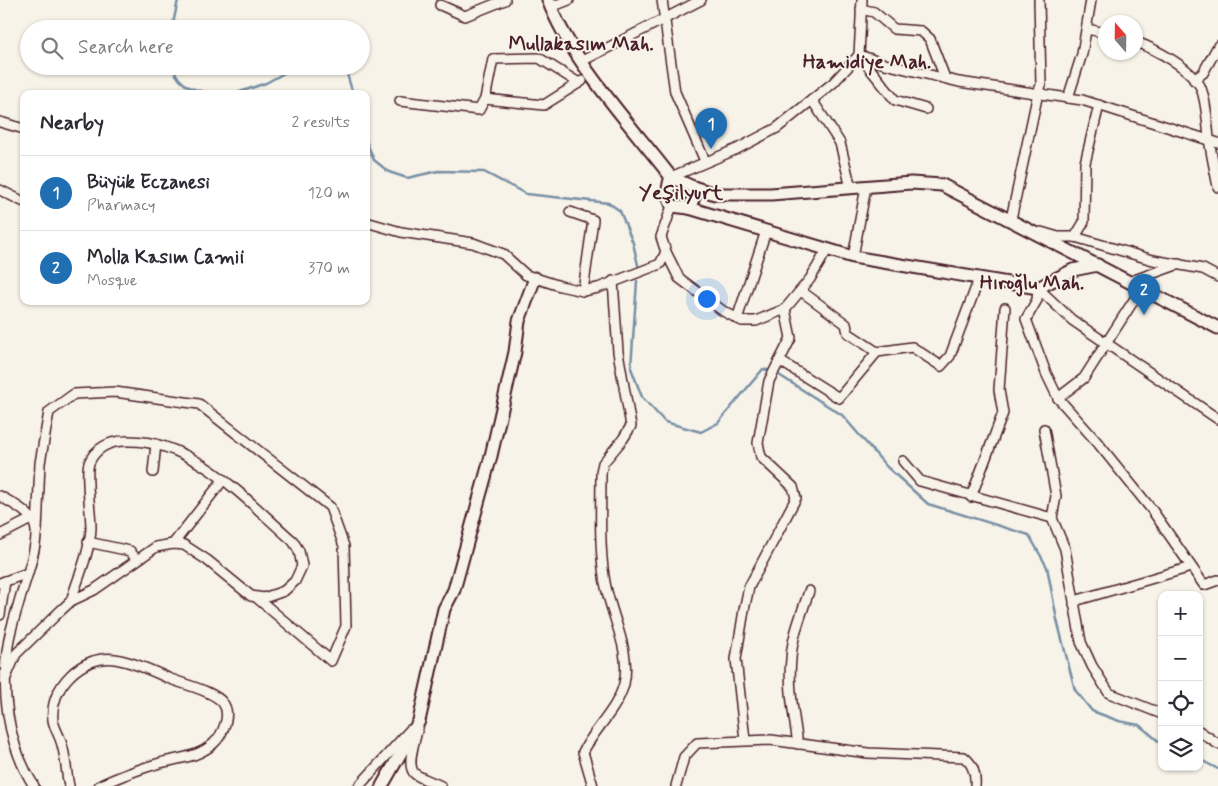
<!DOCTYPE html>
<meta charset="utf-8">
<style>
:root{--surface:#fff;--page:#f7f7f7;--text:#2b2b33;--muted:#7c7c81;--line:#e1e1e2;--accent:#1f6fb2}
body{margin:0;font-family:Mynerve,sans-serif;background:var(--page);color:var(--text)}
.controls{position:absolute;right:15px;bottom:15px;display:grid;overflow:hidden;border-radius:10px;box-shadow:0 1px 4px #0004}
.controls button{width:45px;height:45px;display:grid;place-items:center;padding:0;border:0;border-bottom:1px solid var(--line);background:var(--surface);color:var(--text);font:25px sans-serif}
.compass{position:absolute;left:1098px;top:15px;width:45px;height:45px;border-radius:50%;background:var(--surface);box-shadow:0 1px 4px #0004;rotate:340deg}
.you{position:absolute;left:706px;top:298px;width:18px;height:18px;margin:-12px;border:4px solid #fff;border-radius:50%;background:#1a73e8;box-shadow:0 0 0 8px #1a73e833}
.badge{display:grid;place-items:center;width:32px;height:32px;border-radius:50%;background:var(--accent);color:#fff;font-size:16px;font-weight:700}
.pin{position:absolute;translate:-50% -41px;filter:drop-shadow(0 1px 2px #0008)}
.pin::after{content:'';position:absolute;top:26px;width:18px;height:15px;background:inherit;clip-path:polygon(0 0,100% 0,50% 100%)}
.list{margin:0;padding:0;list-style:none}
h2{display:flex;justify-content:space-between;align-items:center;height:65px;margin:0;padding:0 20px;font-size:21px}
h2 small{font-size:16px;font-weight:400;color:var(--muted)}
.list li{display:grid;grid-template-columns:32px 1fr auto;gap:15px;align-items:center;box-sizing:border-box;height:75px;padding:0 20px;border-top:1px solid var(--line)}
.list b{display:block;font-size:19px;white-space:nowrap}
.list p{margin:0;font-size:16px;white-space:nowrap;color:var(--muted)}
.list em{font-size:16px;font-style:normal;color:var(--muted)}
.icon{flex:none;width:28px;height:28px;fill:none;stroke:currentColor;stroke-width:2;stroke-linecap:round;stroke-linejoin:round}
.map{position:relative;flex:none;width:1218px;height:786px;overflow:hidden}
.search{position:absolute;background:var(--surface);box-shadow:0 1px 4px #0004;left:20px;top:20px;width:350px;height:55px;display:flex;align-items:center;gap:12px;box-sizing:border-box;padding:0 18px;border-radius:28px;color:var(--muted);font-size:19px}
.panel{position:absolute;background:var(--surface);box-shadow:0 1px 4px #0004;left:20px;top:90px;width:350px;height:215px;border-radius:10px}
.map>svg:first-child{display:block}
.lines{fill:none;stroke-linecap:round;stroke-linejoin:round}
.stream{stroke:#778fa5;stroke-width:2.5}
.street-casing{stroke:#4a1f2b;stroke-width:12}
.secondary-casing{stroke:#4a1f2b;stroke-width:15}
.street{stroke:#f7f3e8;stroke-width:9}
.secondary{stroke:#f7f3e8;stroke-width:11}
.labels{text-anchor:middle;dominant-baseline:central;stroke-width:4;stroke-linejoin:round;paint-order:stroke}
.district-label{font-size:20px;font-weight:bold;fill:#4a1f2b;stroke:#f7f3e8}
</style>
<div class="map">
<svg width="1218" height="786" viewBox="0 0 1218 786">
<rect width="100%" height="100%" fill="#f7f3e8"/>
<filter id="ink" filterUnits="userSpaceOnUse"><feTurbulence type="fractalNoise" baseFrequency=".02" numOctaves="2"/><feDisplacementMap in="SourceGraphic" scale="10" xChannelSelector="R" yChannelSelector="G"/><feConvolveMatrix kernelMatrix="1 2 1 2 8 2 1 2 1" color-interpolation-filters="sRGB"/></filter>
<g filter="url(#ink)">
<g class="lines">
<g class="stream">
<path d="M 172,29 L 178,0"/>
<path d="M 172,66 C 180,89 197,91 218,94"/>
<path d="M 340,66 L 347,74 L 353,94"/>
<path d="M 234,94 L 266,83 L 297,66"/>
<path d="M 366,141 L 374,160 L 389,172 L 407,178 L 438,171 L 484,172 L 526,194 L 609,203 L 620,211 L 633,243 L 638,265"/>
<path d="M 637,281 L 631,368 L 642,397 L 665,422 L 701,432 L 718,423 L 763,369 L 767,370"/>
<path d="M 779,375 L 842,415 L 887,467 L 928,504 L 1029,535 L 1047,567 L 1057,620 L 1075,690 L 1092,711 L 1119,721 L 1139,725 L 1162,744"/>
<path d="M 1199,759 L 1218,769"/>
</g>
<g class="street-casing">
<g id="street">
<path d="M 662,0 L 675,92 L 705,161"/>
<path d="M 440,5 L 465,16 L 505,0"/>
<path d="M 551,7 L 569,0"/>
<path d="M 861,9 L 874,12 L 894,29 L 921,31 L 930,39 L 945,78"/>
<path d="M 1087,29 L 1106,33"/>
<path d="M 1136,42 C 1155,49 1192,68 1201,88 C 1207,104 1207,121 1209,138 C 1211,154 1215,171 1218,187"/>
<path d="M 859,55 L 885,64 L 959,82 L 1082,100 L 1218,143"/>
<path d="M 859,55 L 895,100 L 926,109"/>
<path d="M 582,61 L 701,0"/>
<path d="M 1194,80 L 1203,73 L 1218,46"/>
<path d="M 1068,98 L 1082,54 L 1091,0"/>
<path d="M 485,99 L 544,105 L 582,81"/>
<path d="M 812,100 L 840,143 L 851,188"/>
<path d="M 400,101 L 479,110 L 485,99 L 493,59 L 539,58 L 579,83"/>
<path d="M 0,122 L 24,129"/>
<path d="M 671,177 L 737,149 L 777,128 L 833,83 L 859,55 L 862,0"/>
<path d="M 0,190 L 24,202"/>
<path d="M 570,212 L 593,220 L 583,291"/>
<path d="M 1011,219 L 1038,93 L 1041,85 L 1039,0"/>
<path d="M 366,222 L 401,232 L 473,243 L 503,254 L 526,275 L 560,286 L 583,291 L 598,288 L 660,264 L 666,252 L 661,237 L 672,206"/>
<path d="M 1041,232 L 1058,237 L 1075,237 L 1084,222 L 1085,163 L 1099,105"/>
<path d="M 1075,237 L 1153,260 L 1203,269 L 1218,277"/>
<path d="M 666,252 L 679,278 L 723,311 L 742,321 L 756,321 L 785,309 L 810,279 L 827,250"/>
<path d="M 853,257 L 866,187"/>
<path d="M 1129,282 L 1179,264"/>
<path d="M 801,291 L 846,324 L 848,333 L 877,352 L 912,347 L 941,366 L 950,356 L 979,279"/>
<path d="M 737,319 L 766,231"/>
<path d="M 780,361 L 839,398 L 877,352"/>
<path d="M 1058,398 L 1084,378 L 1141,289"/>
<path d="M 1218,419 L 1072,320 L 1038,288 L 1037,300 L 1026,319 L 1046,373 L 1058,398 L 1097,442 L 1152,510 L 1204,585 L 1218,580"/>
<path d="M 1044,429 L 1056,496 L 1052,518 L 1065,549 L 1081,642 L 1092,666 L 1109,693 L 1162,714"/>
<path d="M 903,461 L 920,481 L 1052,518"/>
<path d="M 153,472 L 156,444"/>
<path d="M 0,496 C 13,504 36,514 36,532 C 37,548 26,579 21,595 C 17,610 12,624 9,639 C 0,688 7,744 34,786"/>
<path d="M 971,497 L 1003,413 L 999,390 L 1005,308"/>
<path d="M 37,531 L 40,463 L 49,412 L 74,394 L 115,392 L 199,404 L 330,507 L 344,546 L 346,626 L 331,661 L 257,598"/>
<path d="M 0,535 L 31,519"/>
<path d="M 88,542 L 130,551 L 136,559"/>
<path d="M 173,544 L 223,480"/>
<path d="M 0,583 L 28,573"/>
<path d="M 1074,604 L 1078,600 L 1191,567"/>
<path d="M 0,615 L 5,581"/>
<path d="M 5,680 L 16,654 L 56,615 L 71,601 L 94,590 L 156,547 L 173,544 L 184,545 L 207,560 L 251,596 L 264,598 L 284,591 L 295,581 L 302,566 L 299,551 L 293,541 C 246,500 192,438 125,441 C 110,441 95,448 89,463 C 85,476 91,512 91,528 C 90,552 78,578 71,601"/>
<path d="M 418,727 C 416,738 405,765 415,774 C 422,779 433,782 441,786"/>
<path d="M 1199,731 L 1218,744"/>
<path d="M 745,740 L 736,659 L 744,610 L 749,587 L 796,498 L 793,487 L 761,457 L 758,443 L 769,381 L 791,338 L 785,309"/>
<path d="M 798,744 C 794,716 788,687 791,659 C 792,636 802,613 809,591"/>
<path d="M 69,786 C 66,772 66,758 62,745 C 60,736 54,728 53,720 C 49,688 82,654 115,659 C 133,662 151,670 168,678 C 182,684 214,691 223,703 C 232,715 222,736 213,744 C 197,758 178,758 160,763 C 142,768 115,778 99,786"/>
<path d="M 359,786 L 410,730"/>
<path d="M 593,786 L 583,752 C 595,728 617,710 624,684 C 632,648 608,611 604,576 C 599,542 601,507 601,472 L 603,463 L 623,439 L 631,426 L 618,352 L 613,281"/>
<path d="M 676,786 L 684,757 L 697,743 L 771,740 L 868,753 L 964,757 C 973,764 976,775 975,786"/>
</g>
</g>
<g class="secondary-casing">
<g id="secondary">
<path d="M 548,0 C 571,61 631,125 671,177 L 693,187 L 715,194 L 771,194 L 911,183 L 942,185 L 1218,328"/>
<path d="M 671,177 C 667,188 667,195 672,206 L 689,208 L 695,195 L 693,187"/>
<path d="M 689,208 L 853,257 L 1038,288 L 1073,270 L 1098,265"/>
<path d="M 382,786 L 419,721 L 444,609 L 454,590 L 491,456 L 515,352 L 519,321 L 535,278"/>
</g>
</g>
<use href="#street" class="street"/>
<use href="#secondary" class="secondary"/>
</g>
</g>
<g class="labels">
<g class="district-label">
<text x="581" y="44">Mullakasım Mah.</text>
<text x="867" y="62">Hamidiye Mah.</text>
<text x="681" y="193">Yeşilyurt</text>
<text x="1032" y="283">Hıroğlu Mah.</text>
</g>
</g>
</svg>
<div class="controls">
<button>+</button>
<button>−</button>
<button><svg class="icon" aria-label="locate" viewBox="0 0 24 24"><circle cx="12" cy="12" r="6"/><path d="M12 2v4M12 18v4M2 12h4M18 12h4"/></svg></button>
<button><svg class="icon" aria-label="layers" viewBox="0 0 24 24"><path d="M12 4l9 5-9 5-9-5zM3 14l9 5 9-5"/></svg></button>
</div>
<svg class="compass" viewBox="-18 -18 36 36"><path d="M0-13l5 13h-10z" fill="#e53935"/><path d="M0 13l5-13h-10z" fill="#7c7c81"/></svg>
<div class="you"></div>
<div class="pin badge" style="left:711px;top:149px">1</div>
<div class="pin badge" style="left:1144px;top:315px">2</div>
<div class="search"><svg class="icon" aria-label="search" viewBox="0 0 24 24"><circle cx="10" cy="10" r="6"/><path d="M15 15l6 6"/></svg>Search here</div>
<section class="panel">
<h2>Nearby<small>2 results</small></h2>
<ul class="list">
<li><span class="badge">1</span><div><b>Büyük Eczanesi</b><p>Pharmacy</p></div><em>120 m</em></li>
<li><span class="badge">2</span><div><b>Molla Kasım Camii</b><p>Mosque</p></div><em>370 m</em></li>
</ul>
</section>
</div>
